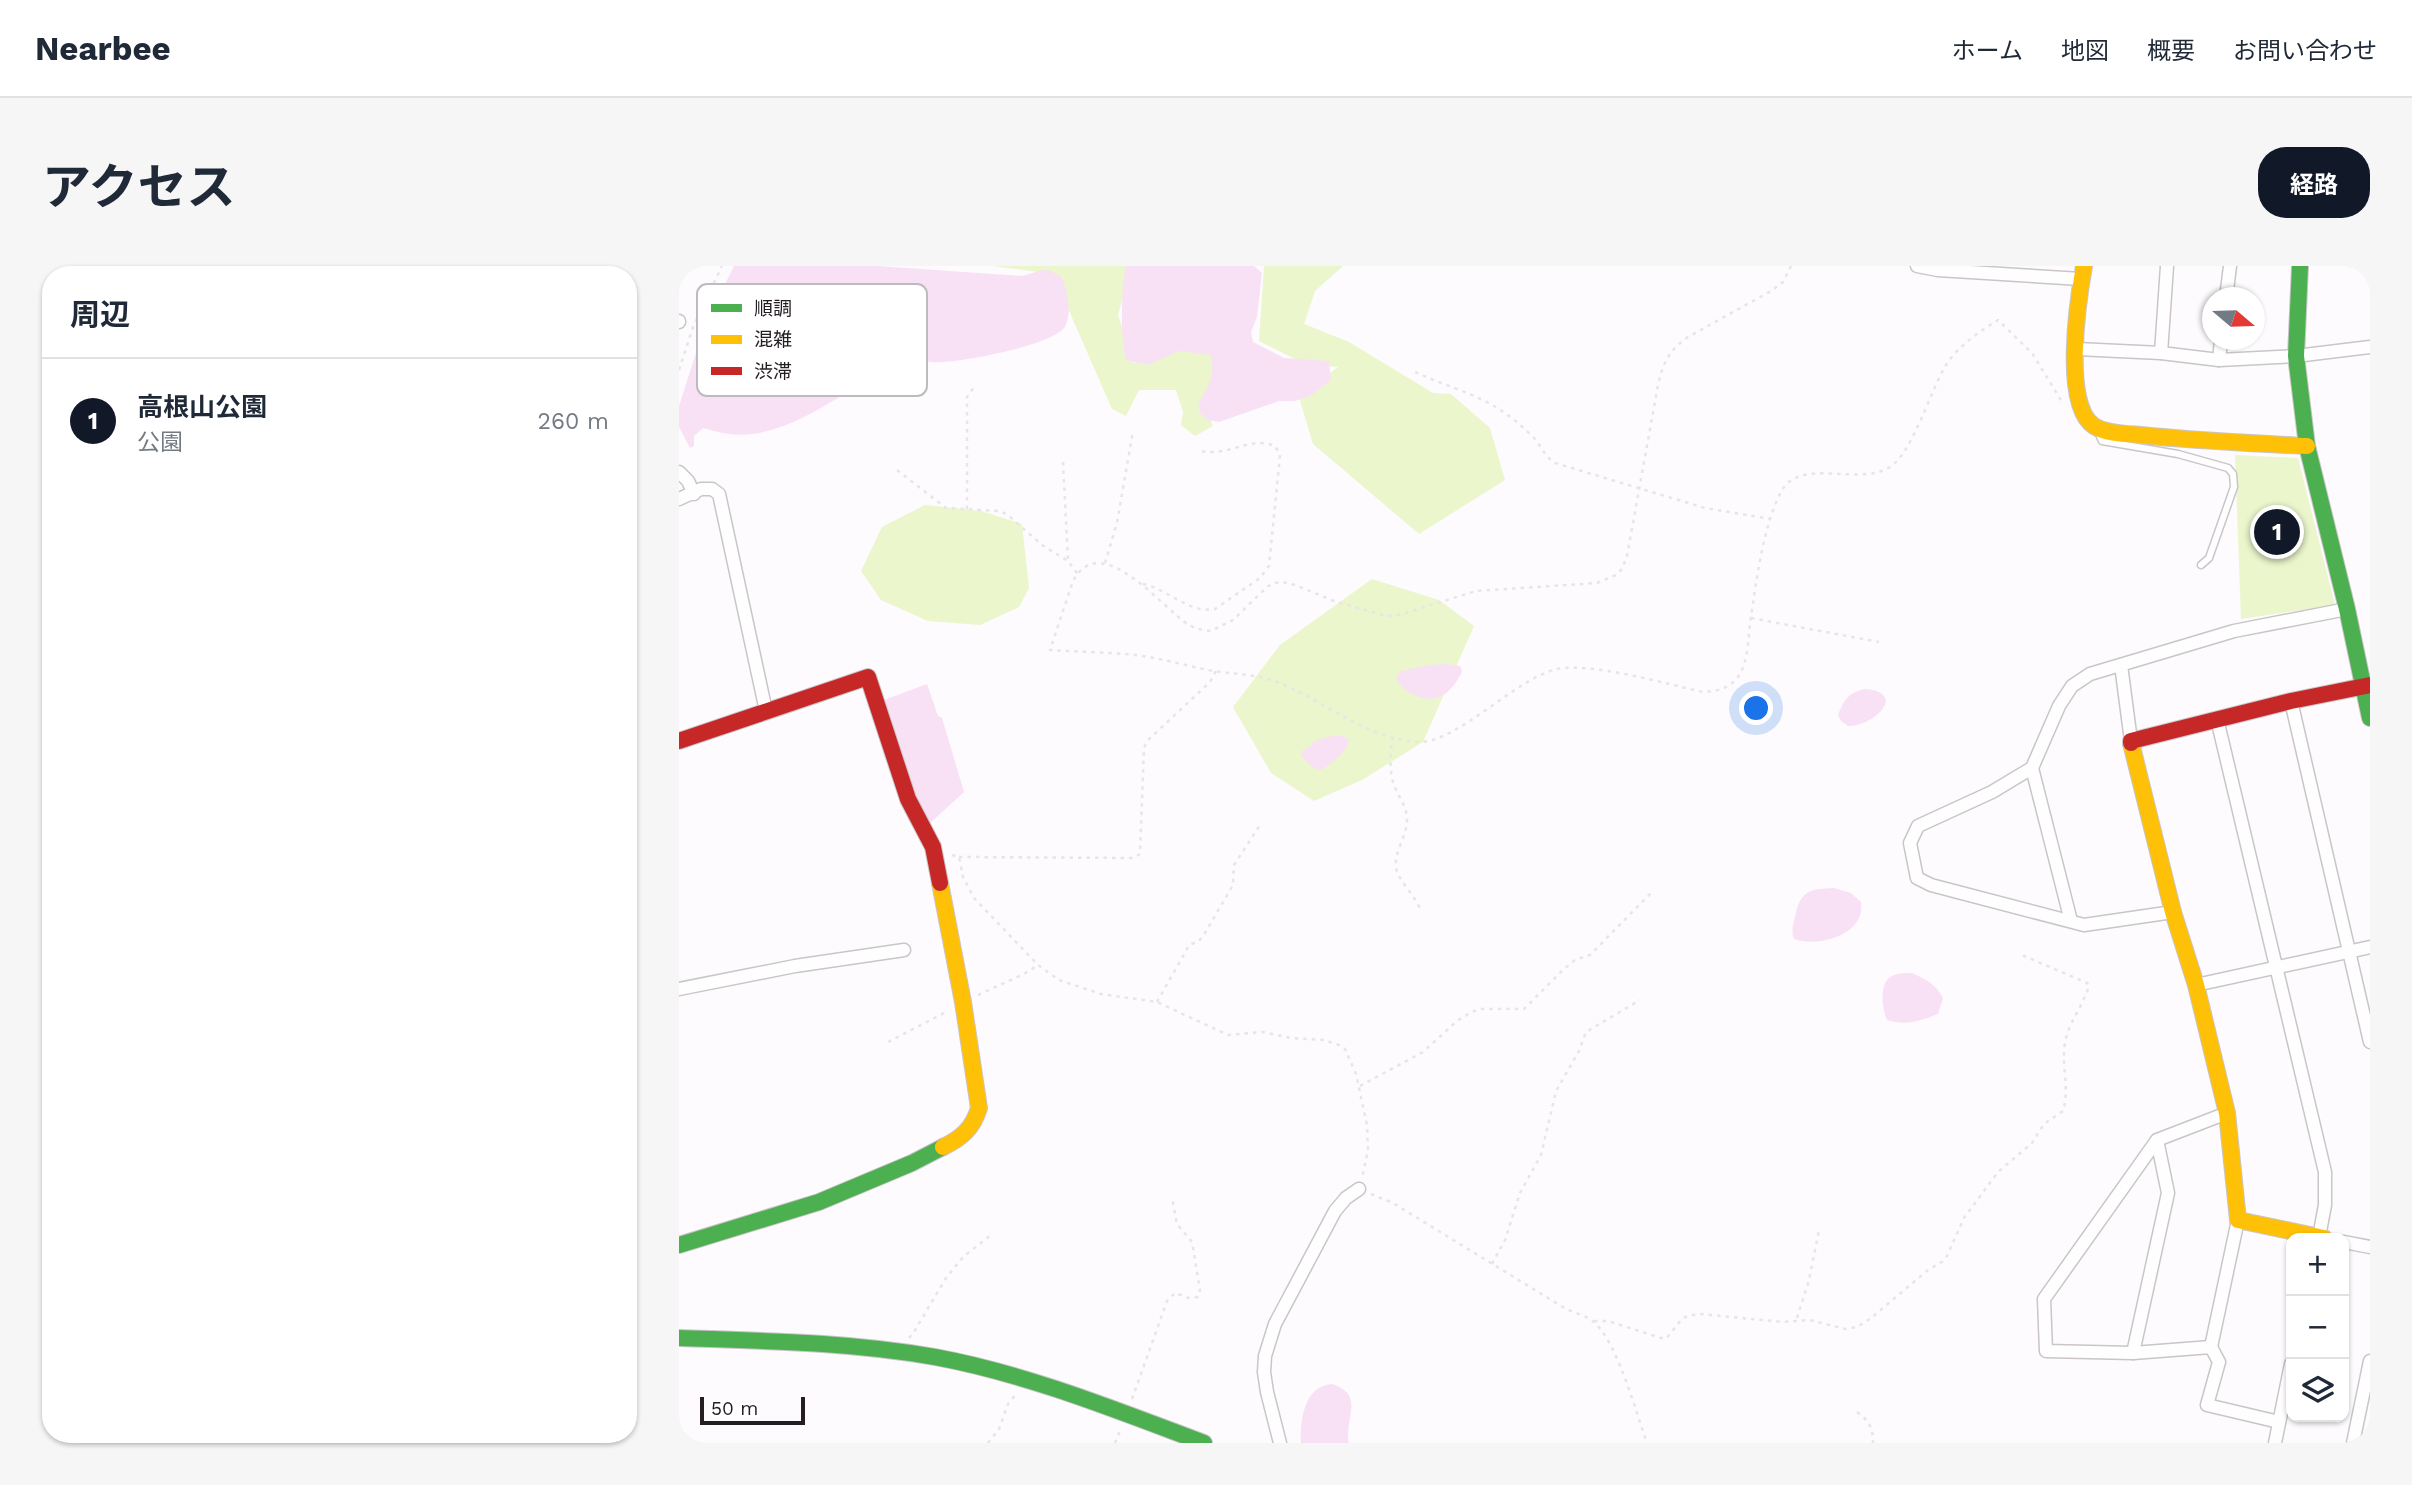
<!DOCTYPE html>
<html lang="ja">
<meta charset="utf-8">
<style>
:root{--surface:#fff;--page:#f6f6f7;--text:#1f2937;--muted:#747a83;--line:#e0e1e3;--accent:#111827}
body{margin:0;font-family:"Work Sans","Noto Sans JP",sans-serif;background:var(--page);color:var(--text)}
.controls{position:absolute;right:21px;bottom:21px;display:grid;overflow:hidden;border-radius:14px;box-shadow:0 2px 5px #0004}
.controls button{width:63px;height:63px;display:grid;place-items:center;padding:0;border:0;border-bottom:2px solid var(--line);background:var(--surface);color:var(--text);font:35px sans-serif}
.compass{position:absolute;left:1523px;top:21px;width:63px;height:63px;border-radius:50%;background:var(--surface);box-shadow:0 2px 5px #0004;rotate:109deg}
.scale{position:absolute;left:21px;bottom:18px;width:105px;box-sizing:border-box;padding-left:7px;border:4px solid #241d23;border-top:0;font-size:19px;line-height:24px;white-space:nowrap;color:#241d23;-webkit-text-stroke:5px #fff;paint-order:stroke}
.you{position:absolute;left:1078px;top:443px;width:24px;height:24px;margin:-18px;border:5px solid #fff;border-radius:50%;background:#1a73e8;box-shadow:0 0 0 10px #1a73e833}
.badge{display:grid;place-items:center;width:46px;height:46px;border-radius:50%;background:var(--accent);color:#fff;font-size:23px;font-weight:700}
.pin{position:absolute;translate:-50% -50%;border:4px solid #fff;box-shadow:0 2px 7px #0006}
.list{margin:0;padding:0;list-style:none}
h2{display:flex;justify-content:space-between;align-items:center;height:91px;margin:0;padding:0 28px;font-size:30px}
h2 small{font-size:23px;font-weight:400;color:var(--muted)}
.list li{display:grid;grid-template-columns:46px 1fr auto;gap:21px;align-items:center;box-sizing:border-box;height:126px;padding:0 28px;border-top:2px solid var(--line)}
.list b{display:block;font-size:26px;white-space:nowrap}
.list p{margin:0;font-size:23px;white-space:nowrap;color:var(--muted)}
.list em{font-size:23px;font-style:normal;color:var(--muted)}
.icon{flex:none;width:38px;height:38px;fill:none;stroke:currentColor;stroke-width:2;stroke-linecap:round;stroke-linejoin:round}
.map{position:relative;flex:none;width:1691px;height:1177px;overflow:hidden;border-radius:28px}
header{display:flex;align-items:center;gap:42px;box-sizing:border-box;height:98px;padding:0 35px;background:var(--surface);border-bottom:2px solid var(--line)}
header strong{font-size:33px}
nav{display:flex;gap:38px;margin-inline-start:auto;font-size:24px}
.intro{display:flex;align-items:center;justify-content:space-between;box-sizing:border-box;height:168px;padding:0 42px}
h1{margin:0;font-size:49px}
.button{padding:18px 32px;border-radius:28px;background:var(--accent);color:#fff;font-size:24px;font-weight:700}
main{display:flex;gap:42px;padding:0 42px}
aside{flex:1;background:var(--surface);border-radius:28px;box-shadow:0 2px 5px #0004}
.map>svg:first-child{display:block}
.green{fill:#ebf6cc}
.water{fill:#f8e1f5}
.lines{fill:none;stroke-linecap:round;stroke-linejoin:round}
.lane-casing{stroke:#c9c5c9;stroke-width:9}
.street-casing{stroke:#c9c5c9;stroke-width:15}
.fast-casing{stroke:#c9c5c9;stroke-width:18}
.slow-casing{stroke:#c9c5c9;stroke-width:18}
.jam-casing{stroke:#c9c5c9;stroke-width:18}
.path{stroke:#e6e6e6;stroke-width:2.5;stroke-dasharray:3.5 5;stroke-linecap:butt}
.lane{stroke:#fffeff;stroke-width:6}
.street{stroke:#fffeff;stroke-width:12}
.fast{stroke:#4caf50;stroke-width:16}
.slow{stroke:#ffc107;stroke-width:16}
.jam{stroke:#c62828;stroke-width:16}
.key{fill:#fff;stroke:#bdbbbd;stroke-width:2}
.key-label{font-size:19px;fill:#241d23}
</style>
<header>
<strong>Nearbee</strong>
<nav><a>ホーム</a><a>地図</a><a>概要</a><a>お問い合わせ</a></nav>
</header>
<div class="intro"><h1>アクセス</h1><a class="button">経路</a></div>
<main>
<aside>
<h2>周辺<small></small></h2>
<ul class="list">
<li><span class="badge">1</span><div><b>高根山公園</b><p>公園</p></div><em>260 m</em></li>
</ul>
</aside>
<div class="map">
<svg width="1691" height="1177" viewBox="0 0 1691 1177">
<rect width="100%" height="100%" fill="#fdfbfd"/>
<g class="green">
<path d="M 314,0 L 452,0 L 439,49 L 455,97 L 500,82 L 536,87 L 537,115 L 525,141 L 534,160 L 516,170 L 502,159 L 504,146 L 497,124 L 460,124 L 447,150 L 433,143 L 374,8 Z"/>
<path d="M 585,0 L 664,0 L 636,25 L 625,58 L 670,76 L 754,127 L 772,128 L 811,162 L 826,214 L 740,268 L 634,178 L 620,131 L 659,101 L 628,99 L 580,75 Z"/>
<path d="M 1556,189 L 1619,192 L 1656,339 L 1562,353 Z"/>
<path d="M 246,239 L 302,245 L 343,258 L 350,322 L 340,341 L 301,359 L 249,355 L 202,334 L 182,305 L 203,261 Z"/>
<path d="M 693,313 L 760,334 L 795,360 L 744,476 L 683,514 L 635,535 L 592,507 L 554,441 L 601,379 Z"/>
</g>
<g class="water">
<path d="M 55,0 L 199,0 L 343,10 L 367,3 L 382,10 C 388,22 394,49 385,62 C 373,79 275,99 252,96 C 231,94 210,85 190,80 C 170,95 168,101 167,127 C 132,148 93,173 50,168 C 41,167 32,164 24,162 L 15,170 L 15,180 L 11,182 L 0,161 L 0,140 L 26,59 Z"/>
<path d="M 447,0 L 575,0 L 583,7 L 578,51 L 572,66 L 574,76 L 605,92 L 650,95 L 652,114 L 631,130 L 616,135 L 600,135 L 540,156 L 528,154 L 521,147 L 519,138 C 530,119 536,111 532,89 L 500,85 L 469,99 L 447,94 C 441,72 442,22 447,0 Z"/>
<path d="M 769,398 L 781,400 L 783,406 C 773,425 760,439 738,430 C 728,426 722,422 717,412 L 721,405 L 750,399 Z"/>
<path d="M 248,418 L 259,450 L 263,452 L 285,526 L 251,557 L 238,538 L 205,434 Z"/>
<path d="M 1187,423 C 1228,427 1196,460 1169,460 L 1162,455 L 1159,449 C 1165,433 1170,426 1187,423 Z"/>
<path d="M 653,470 L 664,470 L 670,473 C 669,485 651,500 641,504 L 634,502 L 622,490 L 624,484 L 631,481 L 635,475 Z"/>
<path d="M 1155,622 L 1172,627 L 1182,636 C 1187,669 1139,682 1115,673 C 1112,665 1114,659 1116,651 C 1121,625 1130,623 1155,622 Z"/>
<path d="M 1233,707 C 1246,713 1257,718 1264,732 L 1259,748 C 1241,755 1227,760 1208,754 C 1203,743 1200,720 1211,711 C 1217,707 1226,707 1233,707 Z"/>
<path d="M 653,1118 C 687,1129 665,1152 670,1177 L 622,1177 C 621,1154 625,1120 653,1118 Z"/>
</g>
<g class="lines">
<g class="lane-casing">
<path id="lane" d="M 1418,164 L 1423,175 L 1499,188 L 1549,202 L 1554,208 L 1555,221 L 1530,292 L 1522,299"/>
</g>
<g class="street-casing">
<g id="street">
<path d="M 1238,0 L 1259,4 L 1402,13"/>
<path d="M 1547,32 L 1551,0"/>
<path d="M 0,55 L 0,56"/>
<path d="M 1398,83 L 1482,87 L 1540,94 L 1617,90 L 1691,81"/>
<path d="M 1482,87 L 1488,0"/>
<path d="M 1540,94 L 1542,74"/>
<path d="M 0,206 L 9,215 L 15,228"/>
<path d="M 0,233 L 22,223 L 33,223 L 40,228 L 87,445"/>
<path d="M 1442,399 L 1452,475"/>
<path d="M 1612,435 L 1691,776"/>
<path d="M 1538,453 L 1646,906 L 1646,939 L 1640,971"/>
<path d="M 1353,502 L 1392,655"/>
<path d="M 1494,646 L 1405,659 L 1252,619 L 1238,612 L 1231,577 L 1239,560 L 1313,526 L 1353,502 L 1380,440 L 1393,420 L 1411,408 L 1555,365 L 1668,343"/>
<path d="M 1517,719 L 1691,681"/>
<path d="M 0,723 L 116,700 L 225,684"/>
<path d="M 1548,847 L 1478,874 L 1365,1033 L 1367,1085 L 1454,1087 L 1532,1081 L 1540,1096 L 1528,1139 L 1600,1156"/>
<path d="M 1665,976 L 1691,981"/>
<path d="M 1532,1081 L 1559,954"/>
<path d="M 1454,1087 L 1489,927 L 1478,874"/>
<path d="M 601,1177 L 588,1126 L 585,1106 L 586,1090 L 596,1058 L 656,945 L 667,932 L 680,923"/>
<path d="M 1596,1177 L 1612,1098"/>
<path d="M 1674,1177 L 1691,1095"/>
</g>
</g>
<g class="fast-casing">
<g id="fast">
<path d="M 1621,0 L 1617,90 L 1628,180 L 1668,343 L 1691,452"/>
<path d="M 0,979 L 140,936 L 233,897 L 264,881"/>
<path d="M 0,1072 C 85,1075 171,1076 256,1091 C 348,1108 437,1144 525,1177"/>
</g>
</g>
<g class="slow-casing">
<g id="slow">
<path d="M 1405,0 C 1399,34 1383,139 1415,160 C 1427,168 1449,168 1462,169 C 1517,175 1573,177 1628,180"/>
<path d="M 1452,477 L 1494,646 L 1517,719 L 1548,847 L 1559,954 L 1645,972"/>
<path d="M 261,617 L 284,736 L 300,842 C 294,862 283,872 264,881"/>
</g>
</g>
<g class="jam-casing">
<g id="jam">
<path d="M 0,475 L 189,411 L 229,533 L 254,581 L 261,617"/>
<path d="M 1452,477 L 1452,475 L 1612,435 L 1691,419"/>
</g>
</g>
<g class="path">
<path d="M 1112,0 L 1104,16 L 1092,25 L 1009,71 C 990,84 984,97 979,119 L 948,290 L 943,303 L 937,309 L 918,317 L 797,325 L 723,348 L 707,350 L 655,335 L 616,319 L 604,316 L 595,317 L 588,321 L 554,354 L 532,365 C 524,364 517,363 510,359 C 484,343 422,262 394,315 L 371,384 C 399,386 428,386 456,389 C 482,392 508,400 534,405 C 554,408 573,408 592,414 C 641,430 685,473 738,476 C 778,478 835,413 878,403 C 912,396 988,418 1024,426 C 1040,425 1052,422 1061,408 C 1070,392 1069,368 1072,351 C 1077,315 1085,258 1102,226 C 1120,190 1181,221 1211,201 C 1234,186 1251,125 1267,99 C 1278,81 1301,65 1319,54 L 1353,87 L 1383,136"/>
<path d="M 0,104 L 14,61 L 43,0"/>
<path d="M 736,106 C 766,120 799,128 826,147 C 836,154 847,164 855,172 C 863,181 866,191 876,197 L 1026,242 L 1092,253"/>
<path d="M 384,196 L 389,294"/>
<path d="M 218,204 L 267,242 L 304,244 L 321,245 L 329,249 L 363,279 L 389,295 L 398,307"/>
<path d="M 288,243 L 288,131 L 296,120"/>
<path d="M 426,297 L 438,257 L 454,165"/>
<path d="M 464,318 C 489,323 510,348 536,343 L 581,312 L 590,300 L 601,189 L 596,180 C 569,169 549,193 518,184"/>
<path d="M 1072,352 L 1200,376"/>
<path d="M 714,471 C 711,485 710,506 715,519 C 720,532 728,540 728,554 C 728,570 715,586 717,601 C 719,615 736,629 741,643"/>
<path d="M 273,589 L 280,591 L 284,611 L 295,632 L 359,699 L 380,714 L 422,728 L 478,736 L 549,769 L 583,766 L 612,772 L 645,774 L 660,779 L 666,783 L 677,808 L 688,859 L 689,884 L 683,912"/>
<path d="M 280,591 L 454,592 L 461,588 L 465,482 L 468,475 L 531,416 L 537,405"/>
<path d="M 299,729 L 345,708 L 359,699"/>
<path d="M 478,736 L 508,683 L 510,679 L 520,675 L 526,667 L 554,619 L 555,599 L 581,559"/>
<path d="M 209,776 L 269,745"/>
<path d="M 681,820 L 744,786 L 778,755 L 791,747 L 800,743 L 845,743 L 885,703 L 896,694 L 911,689 L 973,626"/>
<path d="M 692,928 L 714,937 L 887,1043 C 896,1047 909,1050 916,1057 C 939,1079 957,1146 968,1177"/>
<path d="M 813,998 L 826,974 L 841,927 L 862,889 L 877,825 L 900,785 L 907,766 L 961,734"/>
<path d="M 1118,1052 L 1130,1014 L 1140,964"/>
<path d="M 915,1055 L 929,1055 L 982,1072 L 988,1072 L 1002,1054 L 1008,1050 L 1022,1048 L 1104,1056 L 1131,1054 L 1166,1063 L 1178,1061 L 1191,1053 L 1249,1004 L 1263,996 L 1268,990 L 1285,952 L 1319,906 L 1353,877 L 1365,858 L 1384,845 C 1391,822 1382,800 1386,777 C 1389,757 1404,740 1410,720 L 1408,717 L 1343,689"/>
<path d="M 230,1072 L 235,1066 L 267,1012 L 284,991 L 312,969"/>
<path d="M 453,1133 L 488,1035 L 496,1027 L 510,1032 L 519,1031 L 521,1024 L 513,976 L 498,958 L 493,932"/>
<path d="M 1178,1146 C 1190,1155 1194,1161 1194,1177"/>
<path d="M 309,1177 L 320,1163 L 329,1138 L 338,1127"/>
<path d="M 436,1177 L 442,1162"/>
</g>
<use href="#lane" class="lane"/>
<use href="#street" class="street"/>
<use href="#fast" class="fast"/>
<use href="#slow" class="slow"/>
<use href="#jam" class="jam"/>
</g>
<rect x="18" y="18" width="230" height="112" rx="10" class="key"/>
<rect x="32" y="38" width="31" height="8" fill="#4caf50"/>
<rect x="32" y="69" width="31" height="9" fill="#ffc107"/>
<rect x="32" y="101" width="31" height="8" fill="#c62828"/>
<g class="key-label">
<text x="75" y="49">順調</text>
<text x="75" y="80">混雑</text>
<text x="75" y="112">渋滞</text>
</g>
</svg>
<div class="controls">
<button>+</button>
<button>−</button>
<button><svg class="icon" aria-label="layers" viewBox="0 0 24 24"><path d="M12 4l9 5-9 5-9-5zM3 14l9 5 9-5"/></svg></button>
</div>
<svg class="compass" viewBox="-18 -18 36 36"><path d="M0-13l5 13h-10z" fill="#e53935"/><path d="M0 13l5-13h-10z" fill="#747a83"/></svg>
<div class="scale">50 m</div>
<div class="you"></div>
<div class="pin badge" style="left:1598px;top:266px">1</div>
</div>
</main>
